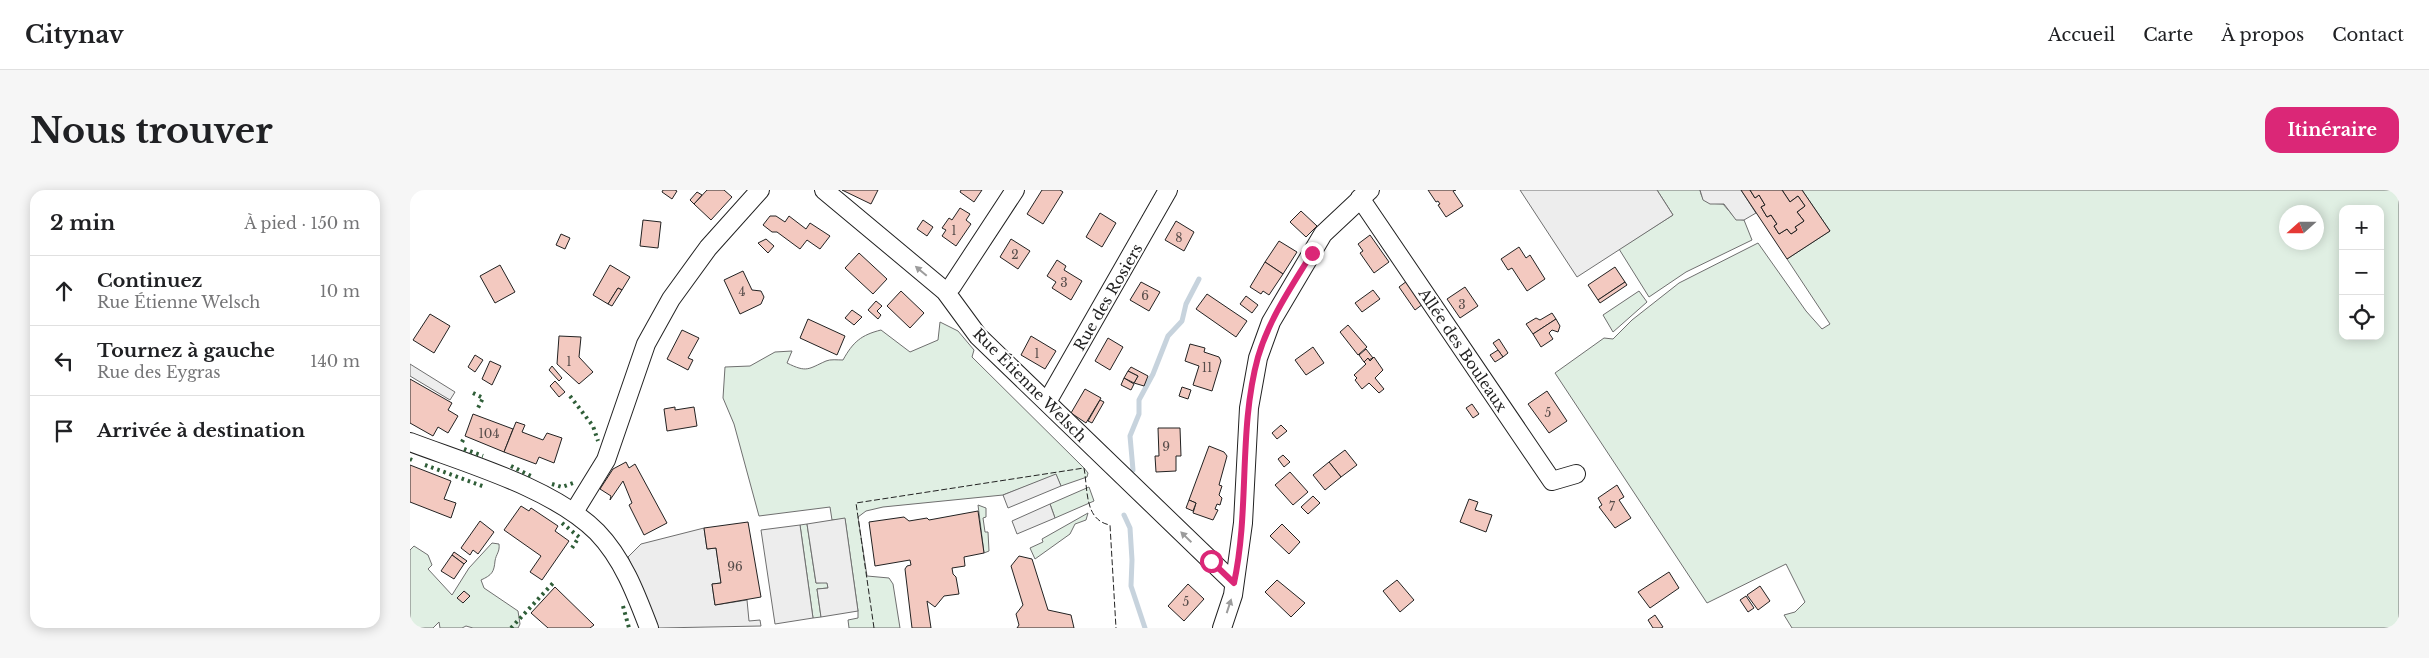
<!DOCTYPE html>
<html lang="fr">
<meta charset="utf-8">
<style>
:root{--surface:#fff;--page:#f6f6f6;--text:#202124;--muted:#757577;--line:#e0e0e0;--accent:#db2777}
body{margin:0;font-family:"Libre Baskerville",serif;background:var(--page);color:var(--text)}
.controls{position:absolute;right:15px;top:15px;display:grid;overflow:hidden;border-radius:10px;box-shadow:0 2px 12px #0003}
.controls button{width:45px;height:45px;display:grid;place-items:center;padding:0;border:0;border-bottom:1px solid var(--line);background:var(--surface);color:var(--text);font:25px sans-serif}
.compass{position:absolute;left:1869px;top:15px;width:45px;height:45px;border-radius:50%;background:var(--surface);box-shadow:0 2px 12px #0003;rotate:249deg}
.stop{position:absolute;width:15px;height:15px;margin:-11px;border:4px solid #db2777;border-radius:50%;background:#fff}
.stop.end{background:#db2777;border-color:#fff;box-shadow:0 1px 5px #0008}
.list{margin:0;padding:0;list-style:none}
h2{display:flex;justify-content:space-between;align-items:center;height:65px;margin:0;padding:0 20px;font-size:21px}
h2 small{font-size:16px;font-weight:400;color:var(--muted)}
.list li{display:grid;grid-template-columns:32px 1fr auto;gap:15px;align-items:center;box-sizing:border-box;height:70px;padding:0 20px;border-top:1px solid var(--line)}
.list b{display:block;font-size:19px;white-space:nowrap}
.list p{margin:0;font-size:16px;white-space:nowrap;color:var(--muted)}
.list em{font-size:16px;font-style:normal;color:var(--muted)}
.icon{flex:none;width:28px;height:28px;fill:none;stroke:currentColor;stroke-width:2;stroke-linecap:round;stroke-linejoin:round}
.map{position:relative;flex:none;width:1989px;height:438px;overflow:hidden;border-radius:15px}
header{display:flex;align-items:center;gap:30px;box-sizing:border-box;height:70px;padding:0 25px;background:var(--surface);border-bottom:1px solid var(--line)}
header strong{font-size:24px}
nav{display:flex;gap:28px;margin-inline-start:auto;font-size:18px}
.intro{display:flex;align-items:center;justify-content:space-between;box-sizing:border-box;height:120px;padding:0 30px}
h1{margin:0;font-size:35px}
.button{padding:12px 22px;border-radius:15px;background:var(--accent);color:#fff;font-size:18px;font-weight:700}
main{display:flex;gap:30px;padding:0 30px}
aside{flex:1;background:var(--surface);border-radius:15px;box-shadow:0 2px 12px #0003}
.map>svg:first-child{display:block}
.green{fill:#e0efe3;stroke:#6f6f6f;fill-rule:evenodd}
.parking{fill:#ededed;stroke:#6f6f6f}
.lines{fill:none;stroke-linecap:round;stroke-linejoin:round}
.stream{stroke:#c7d3dd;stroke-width:5}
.building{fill:#f3c9c0;stroke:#222}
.minor-casing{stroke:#222;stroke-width:20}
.minor{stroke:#fff;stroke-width:18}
.hedge{stroke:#2f5e38;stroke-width:4;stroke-dasharray:2.5 4;stroke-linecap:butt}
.fence{stroke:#222;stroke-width:1;stroke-dasharray:6 2.5;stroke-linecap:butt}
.oneway{fill:#9c9c9c}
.route{stroke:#db2777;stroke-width:6}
.labels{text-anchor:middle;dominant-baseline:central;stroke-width:4;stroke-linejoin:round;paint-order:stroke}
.number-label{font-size:12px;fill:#564c4a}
.street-label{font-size:15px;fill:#222;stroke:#fff}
</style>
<header>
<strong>Citynav</strong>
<nav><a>Accueil</a><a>Carte</a><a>À propos</a><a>Contact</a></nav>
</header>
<div class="intro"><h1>Nous trouver</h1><a class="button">Itinéraire</a></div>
<main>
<aside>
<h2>2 min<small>À pied · 150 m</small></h2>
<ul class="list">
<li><svg class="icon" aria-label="ahead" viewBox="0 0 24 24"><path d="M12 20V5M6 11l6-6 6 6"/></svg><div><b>Continuez</b><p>Rue Étienne Welsch</p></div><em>10 m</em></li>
<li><svg class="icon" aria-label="left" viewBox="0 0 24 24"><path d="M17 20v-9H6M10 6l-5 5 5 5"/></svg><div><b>Tournez à gauche</b><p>Rue des Eygras</p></div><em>140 m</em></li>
<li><svg class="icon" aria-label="arrive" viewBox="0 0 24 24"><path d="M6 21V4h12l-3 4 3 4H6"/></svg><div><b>Arrivée à destination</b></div></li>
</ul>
</aside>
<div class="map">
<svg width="1989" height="438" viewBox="0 0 1989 438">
<rect width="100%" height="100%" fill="#fff"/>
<g class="green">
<path d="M 1247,0 L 1290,0 C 1293,15 1301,13 1313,14 L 1326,29 L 1334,30 L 1342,50 L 1276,82 L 1239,107 L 1209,59 L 1263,25 Z"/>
<path d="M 1392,0 L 1989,0 L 1989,438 L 1382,438 L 1374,425 L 1385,422 L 1395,412 L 1376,374 L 1297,413 L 1145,183 L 1194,148 L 1203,149 L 1222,130 L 1269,93 L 1348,53 L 1396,121 L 1412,139 L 1420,134 L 1377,69 L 1420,41 ZM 1933,19 L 1970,19 L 1970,146 L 1933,146 ZM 1876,22 L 1906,22 L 1906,52 L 1876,52 Z"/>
<path d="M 1229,101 L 1237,112 L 1203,142 L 1193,125 Z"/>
<path d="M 530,132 L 548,141 L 564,160 L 562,167 L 674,278 L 678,283 L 677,287 L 651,296 L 646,285 L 593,305 L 473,317 L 456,321 L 448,327 L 457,386 L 479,388 L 483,394 L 490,438 L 439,438 L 438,430 L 448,428 L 448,421 L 435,329 L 422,330 L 420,317 L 349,326 L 324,234 L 313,208 L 315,177 L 340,176 L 365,162 L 382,161 L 377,173 C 397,183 398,179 416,171 C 420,169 428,170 433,170 C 443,152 451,145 471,140 L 500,162 L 528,150 Z"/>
<path d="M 679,297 L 684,311 L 645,328 L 640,314 Z"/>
<path d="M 568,315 L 576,318 L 576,327 L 573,328 L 575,342 L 578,342 L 579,361 L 574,363 Z"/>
<path d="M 678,323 L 676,330 L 665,334 L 660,344 L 625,369 L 620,358 L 633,352 L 632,349 Z"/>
<path d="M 397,334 L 406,393 L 417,392 L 418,398 L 407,399 L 411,427 L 403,428 L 390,335 Z"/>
<path d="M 82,353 L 89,354 C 90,362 86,364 85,371 C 84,382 82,385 71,390 L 74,398 L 108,421 L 110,434 L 108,438 L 63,438 L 56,436 L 52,438 L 30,438 L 29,432 L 23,438 L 0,438 L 0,360 L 4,356 L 18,365 L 22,375 L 18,379 L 42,405 L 59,378 Z"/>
</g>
<g class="parking">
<path d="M 1110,0 L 1247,0 L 1263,25 L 1167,87 Z"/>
<path d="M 1290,0 L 1331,0 L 1346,23 L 1334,30 L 1326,30 L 1314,14 L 1300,14 L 1293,10 Z"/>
<path d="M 0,174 L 45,202 L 40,210 L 0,186 Z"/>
<path d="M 646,284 L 651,296 L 598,318 L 593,305 Z"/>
<path d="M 640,314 L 645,328 L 607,344 L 602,331 Z"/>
<path d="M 435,328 L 448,421 L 411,427 L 407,399 L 418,398 L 417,393 L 406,393 L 397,334 Z"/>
<path d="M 390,335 L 403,428 L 365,434 L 351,340 Z"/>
<path d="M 294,338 L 297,359 L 306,358 L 311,393 L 302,394 L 305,415 L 337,410 L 339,431 L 350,430 L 351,436 L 248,438 L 218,367 L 231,354 Z"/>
</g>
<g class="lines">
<g class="stream">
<path d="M 723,280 L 720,246 L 729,224 L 729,210 L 743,184 L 758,146 L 772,131 L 776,114 L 789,89"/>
<path d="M 714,325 L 720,338 L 722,370 L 721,396 L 735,438"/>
</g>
</g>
<g class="building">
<path d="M 253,0 L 265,0 L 267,1 L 262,9 L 252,2 Z"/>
<path d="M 297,0 L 314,0 L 322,7 L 301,30 L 284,14 Z"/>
<path d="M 432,0 L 468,0 L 461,14 Z"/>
<path d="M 551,0 L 572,0 L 564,12 L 550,2 Z"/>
<path d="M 632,0 L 650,0 L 653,2 L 633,34 L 617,24 Z"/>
<path d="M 1018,0 L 1046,0 L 1043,1 L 1053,16 L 1036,27 L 1028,15 L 1030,14 L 1028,11 L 1026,12 Z"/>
<path d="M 1331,0 L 1340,0 L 1345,8 L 1349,5 L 1355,15 L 1351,17 L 1357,27 L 1361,25 L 1367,34 L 1364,36 L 1369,44 L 1377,39 L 1381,44 L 1387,40 L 1385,37 L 1394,31 L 1387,22 L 1395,16 L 1388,6 L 1380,12 L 1372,0 L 1392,0 L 1420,41 L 1377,69 Z"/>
<path d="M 1340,0 L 1372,0 L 1380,12 L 1388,6 L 1395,16 L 1387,22 L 1394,31 L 1385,37 L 1387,40 L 1381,44 L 1377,39 L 1369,44 L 1364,36 L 1367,34 L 1361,25 L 1357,27 L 1351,17 L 1355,15 L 1349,5 L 1345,8 Z"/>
<path d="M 287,2 L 292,5 L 284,14 L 280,10 Z"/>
<path d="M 550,18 L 560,24 L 556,30 L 561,34 L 546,56 L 532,46 L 536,40 L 532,38 L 539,28 L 542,30 Z"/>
<path d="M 891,21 L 907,36 L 896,47 L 880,32 Z"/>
<path d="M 690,23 L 706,33 L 692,57 L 676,47 Z"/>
<path d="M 360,26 L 366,26 L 375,32 L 379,26 L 396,39 L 400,33 L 420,46 L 410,59 L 397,50 L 390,59 L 367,42 L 362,42 L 353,35 Z"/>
<path d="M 233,30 L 251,32 L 248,58 L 230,56 Z"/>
<path d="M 513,30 L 523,37 L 517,46 L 507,39 Z"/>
<path d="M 766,31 L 784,42 L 774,61 L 755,50 Z"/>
<path d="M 151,44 L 160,48 L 155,59 L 146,55 Z"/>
<path d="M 960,45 L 979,72 L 964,83 L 950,63 L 953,61 L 948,54 Z"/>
<path d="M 356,49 L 364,56 L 358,63 L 348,53 Z"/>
<path d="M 601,49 L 620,61 L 608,79 L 590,67 Z"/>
<path d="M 869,51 L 887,62 L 873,84 L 855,72 Z"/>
<path d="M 1109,57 L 1116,68 L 1120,65 L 1135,89 L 1117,101 L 1102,78 L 1098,80 L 1091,69 Z"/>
<path d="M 449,63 L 477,89 L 463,104 L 435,78 Z"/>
<path d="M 647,70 L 656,76 L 654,80 L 672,91 L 661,110 L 642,98 L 646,92 L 637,86 Z"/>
<path d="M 855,72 L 873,84 L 859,105 L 853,101 L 851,104 L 840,97 Z"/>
<path d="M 90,75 L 105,102 L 85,113 L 70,86 Z"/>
<path d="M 200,75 L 220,87 L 212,100 L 208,98 L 198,114 L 183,105 Z"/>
<path d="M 1205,77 L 1215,92 L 1188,110 L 1178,95 Z"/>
<path d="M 333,81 L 342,100 L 351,101 L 354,107 L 351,114 L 330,124 L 314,90 Z"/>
<path d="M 997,91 L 1013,114 L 1005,120 L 989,97 Z"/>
<path d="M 731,92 L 750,102 L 739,121 L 720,110 Z"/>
<path d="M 1215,92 L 1217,95 L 1190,113 L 1188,110 Z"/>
<path d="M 1055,97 L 1068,116 L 1050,128 L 1037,109 Z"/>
<path d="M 208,98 L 212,100 L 202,116 L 198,114 Z"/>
<path d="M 963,100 L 970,109 L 952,122 L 945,113 Z"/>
<path d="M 491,101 L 514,123 L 500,138 L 477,116 Z"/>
<path d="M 797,104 L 837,131 L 826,147 L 786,119 Z"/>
<path d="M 836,106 L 848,115 L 842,123 L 830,114 Z"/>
<path d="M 466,111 L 472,116 L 467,121 L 471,125 L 468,129 L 458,120 Z"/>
<path d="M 442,120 L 452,127 L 444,135 L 435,128 Z"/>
<path d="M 1142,123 L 1146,129 L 1123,144 L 1116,134 L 1126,128 L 1130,130 Z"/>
<path d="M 20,124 L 40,136 L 24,163 L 3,150 Z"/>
<path d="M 398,129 L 435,146 L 427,165 L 390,148 Z"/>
<path d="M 1146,129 L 1150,136 L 1148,142 L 1142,140 L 1139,143 L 1143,149 L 1131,157 L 1123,144 Z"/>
<path d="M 938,135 L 957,157 L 948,165 L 930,142 Z"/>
<path d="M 272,140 L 289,148 L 278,168 L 283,170 L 278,180 L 257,169 Z"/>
<path d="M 149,146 L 171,147 L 169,167 L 183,182 L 169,194 L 147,174 Z"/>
<path d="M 621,146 L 646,161 L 635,179 L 611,165 Z"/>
<path d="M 698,148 L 713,157 L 700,180 L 685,171 Z"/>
<path d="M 1089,149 L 1098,163 L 1093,167 L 1083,153 Z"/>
<path d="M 780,154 L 795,158 L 794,162 L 809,167 L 811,171 L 802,201 L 783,195 L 789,176 L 775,171 Z"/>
<path d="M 903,157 L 914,173 L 896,185 L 885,170 Z"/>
<path d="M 956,159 L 963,168 L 954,172 L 949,165 Z"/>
<path d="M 1088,160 L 1093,167 L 1085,172 L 1080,165 Z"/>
<path d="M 65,165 L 73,170 L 65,182 L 58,177 Z"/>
<path d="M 964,167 L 973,180 L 965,188 L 974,199 L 969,203 L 959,193 L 952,199 L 945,190 L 947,188 L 944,185 L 956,174 L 954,172 L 958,168 L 960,171 Z"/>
<path d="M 80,171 L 91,176 L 82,195 L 72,189 Z"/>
<path d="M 142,176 L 152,188 L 149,191 L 139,180 Z"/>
<path d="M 721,177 L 738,186 L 734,196 L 724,193 L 728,186 L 718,181 Z"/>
<path d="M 718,181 L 728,186 L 724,193 L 714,188 Z"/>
<path d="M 714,188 L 724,194 L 721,200 L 711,195 Z"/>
<path d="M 0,189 L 42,213 L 38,220 L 48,226 L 38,243 L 28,237 L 23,246 L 0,233 Z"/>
<path d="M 145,191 L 155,202 L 149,207 L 140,196 Z"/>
<path d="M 772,197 L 781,200 L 778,209 L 769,206 Z"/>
<path d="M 675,199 L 691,208 L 676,233 L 661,223 Z"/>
<path d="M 1137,201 L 1157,231 L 1139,243 L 1118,214 Z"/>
<path d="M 690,210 L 694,212 L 682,233 L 678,231 Z"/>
<path d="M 1062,214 L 1069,224 L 1063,228 L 1056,218 Z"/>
<path d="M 265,217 L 265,220 L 284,217 L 287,236 L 257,241 L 254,219 Z"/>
<path d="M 63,224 L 103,239 L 94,262 L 55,246 Z"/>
<path d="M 106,232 L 115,235 L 112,242 L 133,250 L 137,243 L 152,248 L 144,273 L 129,267 L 126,274 L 94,262 Z"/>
<path d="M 871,235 L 877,241 L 867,249 L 862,243 Z"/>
<path d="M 748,238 L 770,238 L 771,266 L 766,266 L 766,281 L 746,282 L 745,266 L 749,266 Z"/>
<path d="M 799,256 L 814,262 L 817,266 L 809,295 L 812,296 L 809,305 L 812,308 L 810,315 L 807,314 L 805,319 L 808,320 L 803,330 L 783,323 L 786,313 L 779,310 Z"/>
<path d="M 935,260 L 947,275 L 931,287 L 919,272 Z"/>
<path d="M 873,265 L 880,272 L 874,277 L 868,269 Z"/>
<path d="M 216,272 L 219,278 L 225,274 L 257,333 L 234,345 L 219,315 L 222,313 L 213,291 L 200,310 L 201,306 L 190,299 L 203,279 Z"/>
<path d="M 919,272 L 931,287 L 915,300 L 903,285 Z"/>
<path d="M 0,275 L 41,291 L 34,309 L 46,313 L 41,328 L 0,312 Z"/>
<path d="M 880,282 L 898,302 L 883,315 L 865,295 Z"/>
<path d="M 1207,295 L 1214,307 L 1209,310 L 1221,328 L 1205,338 L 1189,317 L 1192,315 L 1188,308 Z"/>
<path d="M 903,306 L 910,313 L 898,324 L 891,317 Z"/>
<path d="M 1059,309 L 1068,312 L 1065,320 L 1082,325 L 1076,342 L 1050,332 Z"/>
<path d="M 779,310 L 786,313 L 783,321 L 776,318 Z"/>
<path d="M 111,316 L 119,321 L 121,318 L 148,336 L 145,341 L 159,351 L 132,390 L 120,382 L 131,366 L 94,340 Z"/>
<path d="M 568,321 L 574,363 L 554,367 L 555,376 L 542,378 L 543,384 L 546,387 L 549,404 L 534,406 L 525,417 L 517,411 L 521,438 L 502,438 L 495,379 L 497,376 L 501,375 L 500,370 L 465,376 L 459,332 L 494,327 L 499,331 L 517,328 L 519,330 Z"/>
<path d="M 70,331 L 84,342 L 68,364 L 63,360 L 60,365 L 51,358 Z"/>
<path d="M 338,332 L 351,407 L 305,415 L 302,394 L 311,393 L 306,358 L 297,359 L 294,338 Z"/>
<path d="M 872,334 L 890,352 L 879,364 L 860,346 Z"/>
<path d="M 44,362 L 57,371 L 54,374 L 42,365 Z"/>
<path d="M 42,365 L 54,374 L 44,389 L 31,381 Z"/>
<path d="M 609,366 L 622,369 L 638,420 L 661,425 L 664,438 L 607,438 L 609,435 L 606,424 L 613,415 L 601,376 Z"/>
<path d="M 1259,382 L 1269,398 L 1240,418 L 1228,402 Z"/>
<path d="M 867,390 L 895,413 L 881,427 L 855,402 Z"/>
<path d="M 987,390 L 1004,410 L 990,422 L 973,401 Z"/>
<path d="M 778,394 L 794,409 L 774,431 L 758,416 Z"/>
<path d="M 1350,396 L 1360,411 L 1348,420 L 1337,405 Z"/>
<path d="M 145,397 L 184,435 L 180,438 L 138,438 L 121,423 Z"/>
<path d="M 54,401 L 60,406 L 53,413 L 47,408 Z"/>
<path d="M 1336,406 L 1344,418 L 1338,422 L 1330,410 Z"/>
<path d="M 1245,425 L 1253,437 L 1251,438 L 1243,438 L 1238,430 Z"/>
</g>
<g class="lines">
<g class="minor-casing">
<g id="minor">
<path d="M 414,0 L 535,101 L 568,146 L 824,393"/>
<path d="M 950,8 L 1142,291 L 1166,284"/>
<path d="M 535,101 L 542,96 L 605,0"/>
<path d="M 637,212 L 758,0"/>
<path d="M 0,252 C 58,274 143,298 187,342 C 213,369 226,404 239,438"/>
<path d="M 164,322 L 196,270 L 236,154 L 261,109 L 298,58 L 350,0"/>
<path d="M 812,438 L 823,405 L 833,333 L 839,218 L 848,168 L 861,132 L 913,44 L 960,0"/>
</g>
</g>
<use href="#minor" class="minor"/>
<g class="hedge">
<path d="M 63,203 L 73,208 L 68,218"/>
<path d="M 160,206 L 183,236 L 188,251"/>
<path d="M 52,252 L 54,248"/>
<path d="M 54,259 L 73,266"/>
<path d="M 0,269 L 2,270"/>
<path d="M 15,275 L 75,297"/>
<path d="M 101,276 L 121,286"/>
<path d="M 142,294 L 152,297 L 166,292"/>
<path d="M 152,333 L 169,347 L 162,358"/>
<path d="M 213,416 L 219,438"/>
<path d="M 101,438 L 145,391"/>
</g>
<path class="fence" d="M 464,438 L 446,313 L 674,278 C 678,299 674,330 700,335 L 706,438"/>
</g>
<defs><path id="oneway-solid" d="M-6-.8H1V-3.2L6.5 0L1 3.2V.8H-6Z" transform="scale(1.25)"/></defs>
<g class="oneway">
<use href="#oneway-solid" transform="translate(511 81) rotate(-140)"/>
<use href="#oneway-solid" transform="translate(776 347) rotate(-136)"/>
<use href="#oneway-solid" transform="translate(819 416) rotate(-72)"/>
</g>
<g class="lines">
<path class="route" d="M 801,371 L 824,393 C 840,319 828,240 848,167 C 859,129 882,96 902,63"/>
</g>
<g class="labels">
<g class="number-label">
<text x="544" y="40">1</text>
<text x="769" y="47">8</text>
<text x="605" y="64">2</text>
<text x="654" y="92">3</text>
<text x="332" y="101">4</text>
<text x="735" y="105">6</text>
<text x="1052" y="114">3</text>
<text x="627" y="163">1</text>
<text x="159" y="171">1</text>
<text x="797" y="177">11</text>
<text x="1138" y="222">5</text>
<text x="79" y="243">104</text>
<text x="756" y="256">9</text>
<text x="1202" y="316">7</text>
<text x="325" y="376">96</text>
<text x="776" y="411">5</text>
</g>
<g class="street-label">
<text transform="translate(698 107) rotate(-60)">Rue des Rosiers</text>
<text transform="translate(1053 160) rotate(56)">Allée des Bouleaux</text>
<text transform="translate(620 195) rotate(45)">Rue Étienne Welsch</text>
</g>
</g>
</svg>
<div class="controls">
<button>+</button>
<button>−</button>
<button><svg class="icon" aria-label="locate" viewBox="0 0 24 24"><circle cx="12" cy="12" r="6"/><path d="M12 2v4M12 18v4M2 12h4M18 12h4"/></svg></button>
</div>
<svg class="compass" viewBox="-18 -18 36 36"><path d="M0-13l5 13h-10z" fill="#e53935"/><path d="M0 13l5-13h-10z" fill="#757577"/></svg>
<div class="stop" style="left:801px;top:371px"></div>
<div class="stop end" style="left:902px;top:63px"></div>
</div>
</main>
